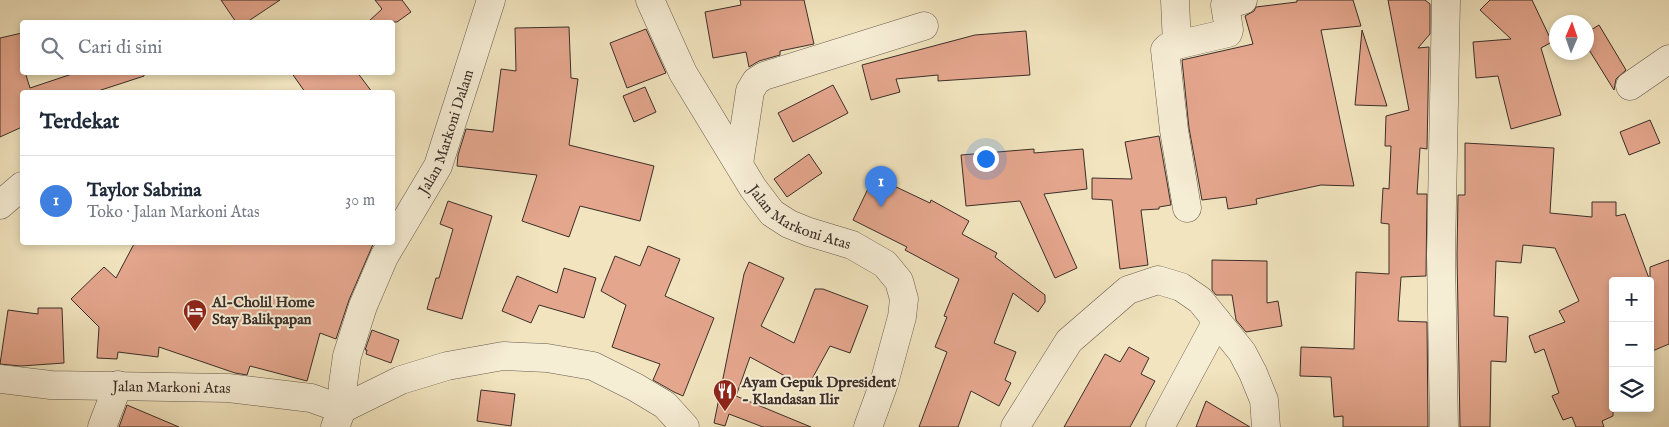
<!DOCTYPE html>
<html lang="id">
<meta charset="utf-8">
<style>
:root{--surface:#fff;--page:#f2f2f3;--text:#1f2937;--muted:#747a83;--line:#e0e1e3;--accent:#7c3aed}
body{margin:0;font-family:"IM FELL English",serif;background:var(--page);color:var(--text)}
.controls{position:absolute;right:15px;bottom:15px;display:grid;overflow:hidden;border-radius:5px;box-shadow:0 2px 8px #0003}
.controls button{width:45px;height:45px;display:grid;place-items:center;padding:0;border:0;border-bottom:1px solid var(--line);background:var(--surface);color:var(--text);font:25px sans-serif}
.compass{position:absolute;left:1549px;top:15px;width:45px;height:45px;border-radius:50%;background:var(--surface);box-shadow:0 2px 8px #0003;rotate:2deg}
.you{position:absolute;left:985px;top:158px;width:18px;height:18px;margin:-12px;border:4px solid #fff;border-radius:50%;background:#1a73e8;box-shadow:0 0 0 8px #1a73e833}
.badge{display:grid;place-items:center;width:32px;height:32px;border-radius:50%;background:var(--accent);color:#fff;font-size:16px;font-weight:700}
.pin{position:absolute;translate:-50% -41px;filter:drop-shadow(0 1px 2px #0008)}
.pin::after{content:'';position:absolute;top:26px;width:18px;height:15px;background:inherit;clip-path:polygon(0 0,100% 0,50% 100%)}
.list{margin:0;padding:0;list-style:none}
h2{display:flex;justify-content:space-between;align-items:center;height:65px;margin:0;padding:0 20px;font-size:21px}
h2 small{font-size:16px;font-weight:400;color:var(--muted)}
.list li{display:grid;grid-template-columns:32px 1fr auto;gap:15px;align-items:center;box-sizing:border-box;height:90px;padding:0 20px;border-top:1px solid var(--line)}
.list b{display:block;font-size:19px;white-space:nowrap}
.list p{margin:0;font-size:16px;white-space:nowrap;color:var(--muted)}
.list em{font-size:16px;font-style:normal;color:var(--muted)}
.icon{flex:none;width:28px;height:28px;fill:none;stroke:currentColor;stroke-width:2;stroke-linecap:round;stroke-linejoin:round}
.map{position:relative;flex:none;width:1669px;height:427px;overflow:hidden}
.search{position:absolute;background:var(--surface);box-shadow:0 2px 8px #0003;left:20px;top:20px;width:375px;height:55px;display:flex;align-items:center;gap:12px;box-sizing:border-box;padding:0 18px;border-radius:5px;color:var(--muted);font-size:19px}
.panel{position:absolute;background:var(--surface);box-shadow:0 2px 8px #0003;left:20px;top:90px;width:375px;height:155px;border-radius:5px}
.map>svg:first-child{display:block}
.building{fill:#e4a68d;stroke:#3b2e29}
.lines{fill:none;stroke-linecap:round;stroke-linejoin:round}
.minor-casing{stroke:#685c4e;stroke-width:29}
.minor{stroke:#f6edd5;stroke-width:28}
.labels{text-anchor:middle;dominant-baseline:central;stroke-width:4;stroke-linejoin:round;paint-order:stroke}
.street-label{font-size:15px;fill:#3b2e29;stroke:#f6edd5}
.poi-label{font-size:15px;font-weight:bold;fill:#3b2e29;stroke:#f6edd5;text-anchor:start}
</style>
<div class="map">
<svg width="1669" height="427" viewBox="0 0 1669 427">
<rect width="100%" height="100%" fill="#f1e4be"/>
<filter id="stains"><feTurbulence type="fractalNoise" baseFrequency=".004" numOctaves="4"/><feColorMatrix values="0 0 0 0 .2 0 0 0 0 .09 0 0 0 0 .02 0 0 0 .5 -.17"/></filter>
<radialGradient id="worn" r=".72"><stop offset=".6" stop-color="#630" stop-opacity="0"/><stop offset="1" stop-color="#630" stop-opacity=".3"/></radialGradient>
<g class="building">
<path d="M 221,0 L 280,0 L 247,22 L 236,22 Z"/>
<path d="M 375,0 L 402,0 L 411,12 L 397,22 L 368,22 L 382,9 Z"/>
<path d="M 740,0 L 804,0 L 814,44 L 780,51 L 780,55 L 759,61 L 749,67 L 746,52 L 713,58 L 705,12 L 741,5 Z"/>
<path d="M 1297,0 L 1353,0 L 1361,26 L 1321,30 L 1354,186 L 1321,185 L 1256,199 L 1257,204 L 1228,209 L 1226,197 L 1202,200 L 1189,128 L 1182,60 L 1253,44 L 1245,16 L 1254,11 L 1256,7 L 1297,2 Z"/>
<path d="M 1388,0 L 1425,0 L 1430,4 L 1430,34 L 1418,48 L 1429,47 L 1427,149 L 1420,148 L 1417,194 L 1427,194 L 1426,276 L 1401,277 L 1398,321 L 1427,322 L 1428,427 L 1343,427 L 1343,416 L 1334,417 L 1331,377 L 1300,376 L 1301,347 L 1354,349 L 1356,272 L 1389,274 L 1389,224 L 1381,223 L 1383,188 L 1389,189 L 1391,146 L 1385,146 L 1386,116 L 1409,110 Z"/>
<path d="M 1490,0 L 1532,0 L 1552,42 L 1541,48 L 1561,115 L 1511,129 L 1498,76 L 1476,78 L 1473,42 L 1511,39 L 1480,10 Z"/>
<path d="M 1599,25 L 1626,70 L 1616,79 L 1614,90 L 1586,45 L 1586,33 Z"/>
<path d="M 569,27 L 571,78 L 578,79 L 569,145 L 654,166 L 640,221 L 580,206 L 569,237 L 522,221 L 537,175 L 457,166 L 458,155 L 466,129 L 493,132 L 501,69 L 516,71 L 515,28 Z"/>
<path d="M 646,29 L 666,73 L 627,88 L 610,43 Z"/>
<path d="M 1362,30 L 1387,106 L 1355,105 Z"/>
<path d="M 1026,31 L 1030,75 L 938,81 L 938,75 L 896,79 L 900,92 L 871,100 L 862,65 L 975,35 Z"/>
<path d="M 22,33 L 22,72 L 25,72 L 30,88 L 78,72 L 144,72 L 144,76 L 95,92 L 22,92 L 22,127 L 0,137 L 0,38 Z"/>
<path d="M 291,72 L 357,72 L 372,92 L 305,92 Z"/>
<path d="M 833,85 L 848,113 L 793,142 L 778,113 Z"/>
<path d="M 645,87 L 656,112 L 634,122 L 623,96 Z"/>
<path d="M 1650,120 L 1660,143 L 1629,155 L 1620,132 Z"/>
<path d="M 1159,136 L 1171,205 L 1159,207 L 1159,209 L 1141,210 L 1148,265 L 1120,269 L 1112,200 L 1092,199 L 1092,178 L 1132,179 L 1125,142 Z"/>
<path d="M 1465,143 L 1554,148 L 1550,213 L 1592,217 L 1592,202 L 1616,202 L 1616,216 L 1625,214 L 1650,281 L 1613,281 L 1613,416 L 1602,421 L 1604,427 L 1576,427 L 1572,417 L 1563,420 L 1552,396 L 1559,393 L 1544,349 L 1535,353 L 1529,336 L 1565,322 L 1559,311 L 1579,301 L 1555,248 L 1523,245 L 1521,263 L 1496,261 L 1494,316 L 1508,317 L 1506,362 L 1491,361 L 1490,427 L 1460,427 L 1457,255 L 1458,195 L 1465,195 Z"/>
<path d="M 1034,149 L 1034,153 L 1083,149 L 1087,189 L 1044,194 L 1077,268 L 1055,278 L 1020,201 L 966,206 L 961,155 Z"/>
<path d="M 809,154 L 822,173 L 787,197 L 774,179 Z"/>
<path d="M 877,170 L 886,187 L 892,185 L 930,203 L 931,200 L 969,221 L 962,234 L 997,253 L 995,257 L 1045,295 L 1045,302 L 1038,312 L 1013,293 L 994,343 L 1016,352 L 1005,380 L 1011,383 L 999,406 L 971,391 L 958,427 L 919,427 L 947,352 L 935,347 L 947,317 L 944,316 L 959,279 L 905,250 L 907,247 L 853,220 Z"/>
<path d="M 448,201 L 492,216 L 462,319 L 427,309 L 436,278 L 439,278 L 453,229 L 440,224 Z"/>
<path d="M 135,242 L 374,242 L 349,300 L 336,339 L 320,333 L 307,381 L 250,366 L 247,375 L 235,373 L 159,347 L 158,357 L 118,352 L 117,359 L 97,358 L 99,327 L 71,299 L 104,267 L 116,278 Z"/>
<path d="M 648,246 L 680,259 L 665,296 L 714,318 L 683,396 L 674,392 L 653,380 L 660,364 L 612,347 L 626,305 L 601,291 L 615,256 L 640,266 Z"/>
<path d="M 1212,260 L 1267,261 L 1267,303 L 1278,301 L 1282,326 L 1246,332 L 1236,320 L 1232,295 L 1216,295 L 1212,290 Z"/>
<path d="M 1669,260 L 1669,344 L 1650,352 L 1650,267 Z"/>
<path d="M 749,262 L 784,278 L 761,326 L 794,343 L 815,289 L 823,289 L 868,306 L 850,353 L 830,346 L 807,388 L 750,357 L 736,396 L 811,427 L 763,427 L 729,414 L 725,426 L 714,423 L 744,274 Z"/>
<path d="M 564,268 L 596,278 L 584,318 L 539,305 L 531,323 L 502,311 L 517,276 L 557,293 Z"/>
<path d="M 38,308 L 62,308 L 64,363 L 21,366 L 0,364 L 8,310 L 38,314 Z"/>
<path d="M 372,330 L 399,340 L 391,363 L 366,354 L 367,350 L 365,350 Z"/>
<path d="M 1129,347 L 1149,358 L 1141,374 L 1155,381 L 1130,427 L 1064,427 L 1105,354 L 1120,362 Z"/>
<path d="M 481,390 L 515,394 L 511,426 L 477,421 Z"/>
<path d="M 1206,401 L 1250,427 L 1196,427 Z"/>
<path d="M 127,405 L 179,427 L 119,427 Z"/>
</g>
<g class="lines">
<g class="minor-casing">
<g id="minor">
<path id="s1" d="M 650,0 L 683,73 L 753,188 L 772,213 L 789,224 L 809,232 L 852,245 L 885,264 L 899,281 L 904,299 L 902,317 L 884,383 L 868,427"/>
<path d="M 1175,0 L 1177,45"/>
<path d="M 1630,86 L 1669,59"/>
<path d="M 739,164 L 750,91 L 756,81 L 764,76 L 924,26"/>
<path d="M 0,205 L 22,186"/>
<path d="M 1187,208 L 1174,130 L 1165,50 L 1168,47 L 1228,33 L 1229,30 L 1225,5 L 1243,0"/>
<path id="s2" d="M 0,379 L 51,385 L 228,388 L 311,398 L 342,409"/>
<path d="M 342,409 L 401,380 L 447,366 L 503,356 L 547,358 L 593,366 L 635,387 L 665,405 L 685,427"/>
<path d="M 102,427 L 118,385"/>
<path id="s3" d="M 335,427 L 342,409 L 343,384 L 347,356 L 363,306 L 384,257 L 438,166 L 491,0"/>
<path d="M 1015,427 L 1069,341 L 1128,290 L 1158,280 L 1181,287 L 1200,300 L 1242,352 L 1253,373 L 1264,400 L 1266,427"/>
<path d="M 1160,427 L 1217,321"/>
<path d="M 1444,427 L 1441,255 L 1446,0"/>
</g>
</g>
<use href="#minor" class="minor"/>
</g>
<defs>
<g id="hotel-pin" transform="scale(1.25)"><path d="M0 17L-7.5 6A9.5 9.5 0 1 1 7.5 6Z" fill="#8f2418" stroke="#f6edd5"/><path d="M-6-4.5h1.5V1H6V5H4.5V3h-9V5H-6ZM-4 0a1.8 1.8 0 1 1 3.6 0ZM.5 0V-2.5h3Q6-2.5 6 0Z" fill="#fff"/></g>
<g id="restaurant-pin" transform="scale(1.25)"><path d="M0 17L-7.5 6A9.5 9.5 0 1 1 7.5 6Z" fill="#8f2418" stroke="#f6edd5"/><path d="M-5-6h1v4h1v-4h1v4h1v-4h1v5L-1.5 .5V6h-2V.5L-5-1ZM5-6V6H3V1.5H1.5Q1.5-4 5-6Z" fill="#fff"/></g>
</defs>
<g fill-rule="evenodd">
<use href="#hotel-pin" x="195" y="311"/>
<use href="#restaurant-pin" x="725" y="391"/>
</g>
<g class="labels">
<g class="street-label">
<text stroke="none"><textPath href="#s3" startOffset="319">Jalan Markoni Dalam</textPath></text>
<text stroke="none"><textPath href="#s1" startOffset="272">Jalan Markoni Atas</textPath></text>
<text stroke="none"><textPath href="#s2" startOffset="172">Jalan Markoni Atas</textPath></text>
</g>
<g class="poi-label">
<text x="212" y="302">Al-Cholil Home<tspan x="212" dy="17">Stay Balikpapan</tspan></text>
<text x="742" y="382">Ayam Gepuk Dpresident<tspan x="742" dy="17">- Klandasan Ilir</tspan></text>
</g>
</g>
<rect width="100%" height="100%" filter="url(#stains)"/>
<rect width="100%" height="100%" fill="url(#worn)"/>
</svg>
<div class="controls">
<button>+</button>
<button>−</button>
<button><svg class="icon" aria-label="layers" viewBox="0 0 24 24"><path d="M12 4l9 5-9 5-9-5zM3 14l9 5 9-5"/></svg></button>
</div>
<svg class="compass" viewBox="-18 -18 36 36"><path d="M0-13l5 13h-10z" fill="#e53935"/><path d="M0 13l5-13h-10z" fill="#747a83"/></svg>
<div class="you"></div>
<div class="pin badge" style="left:881px;top:207px;background:#3f7fe0">1</div>
<div class="search"><svg class="icon" aria-label="search" viewBox="0 0 24 24"><circle cx="10" cy="10" r="6"/><path d="M15 15l6 6"/></svg>Cari di sini</div>
<section class="panel">
<h2>Terdekat<small></small></h2>
<ul class="list">
<li><span class="badge" style="background:#3f7fe0">1</span><div><b>Taylor Sabrina</b><p>Toko · Jalan Markoni Atas</p></div><em>30 m</em></li>
</ul>
</section>
</div>
